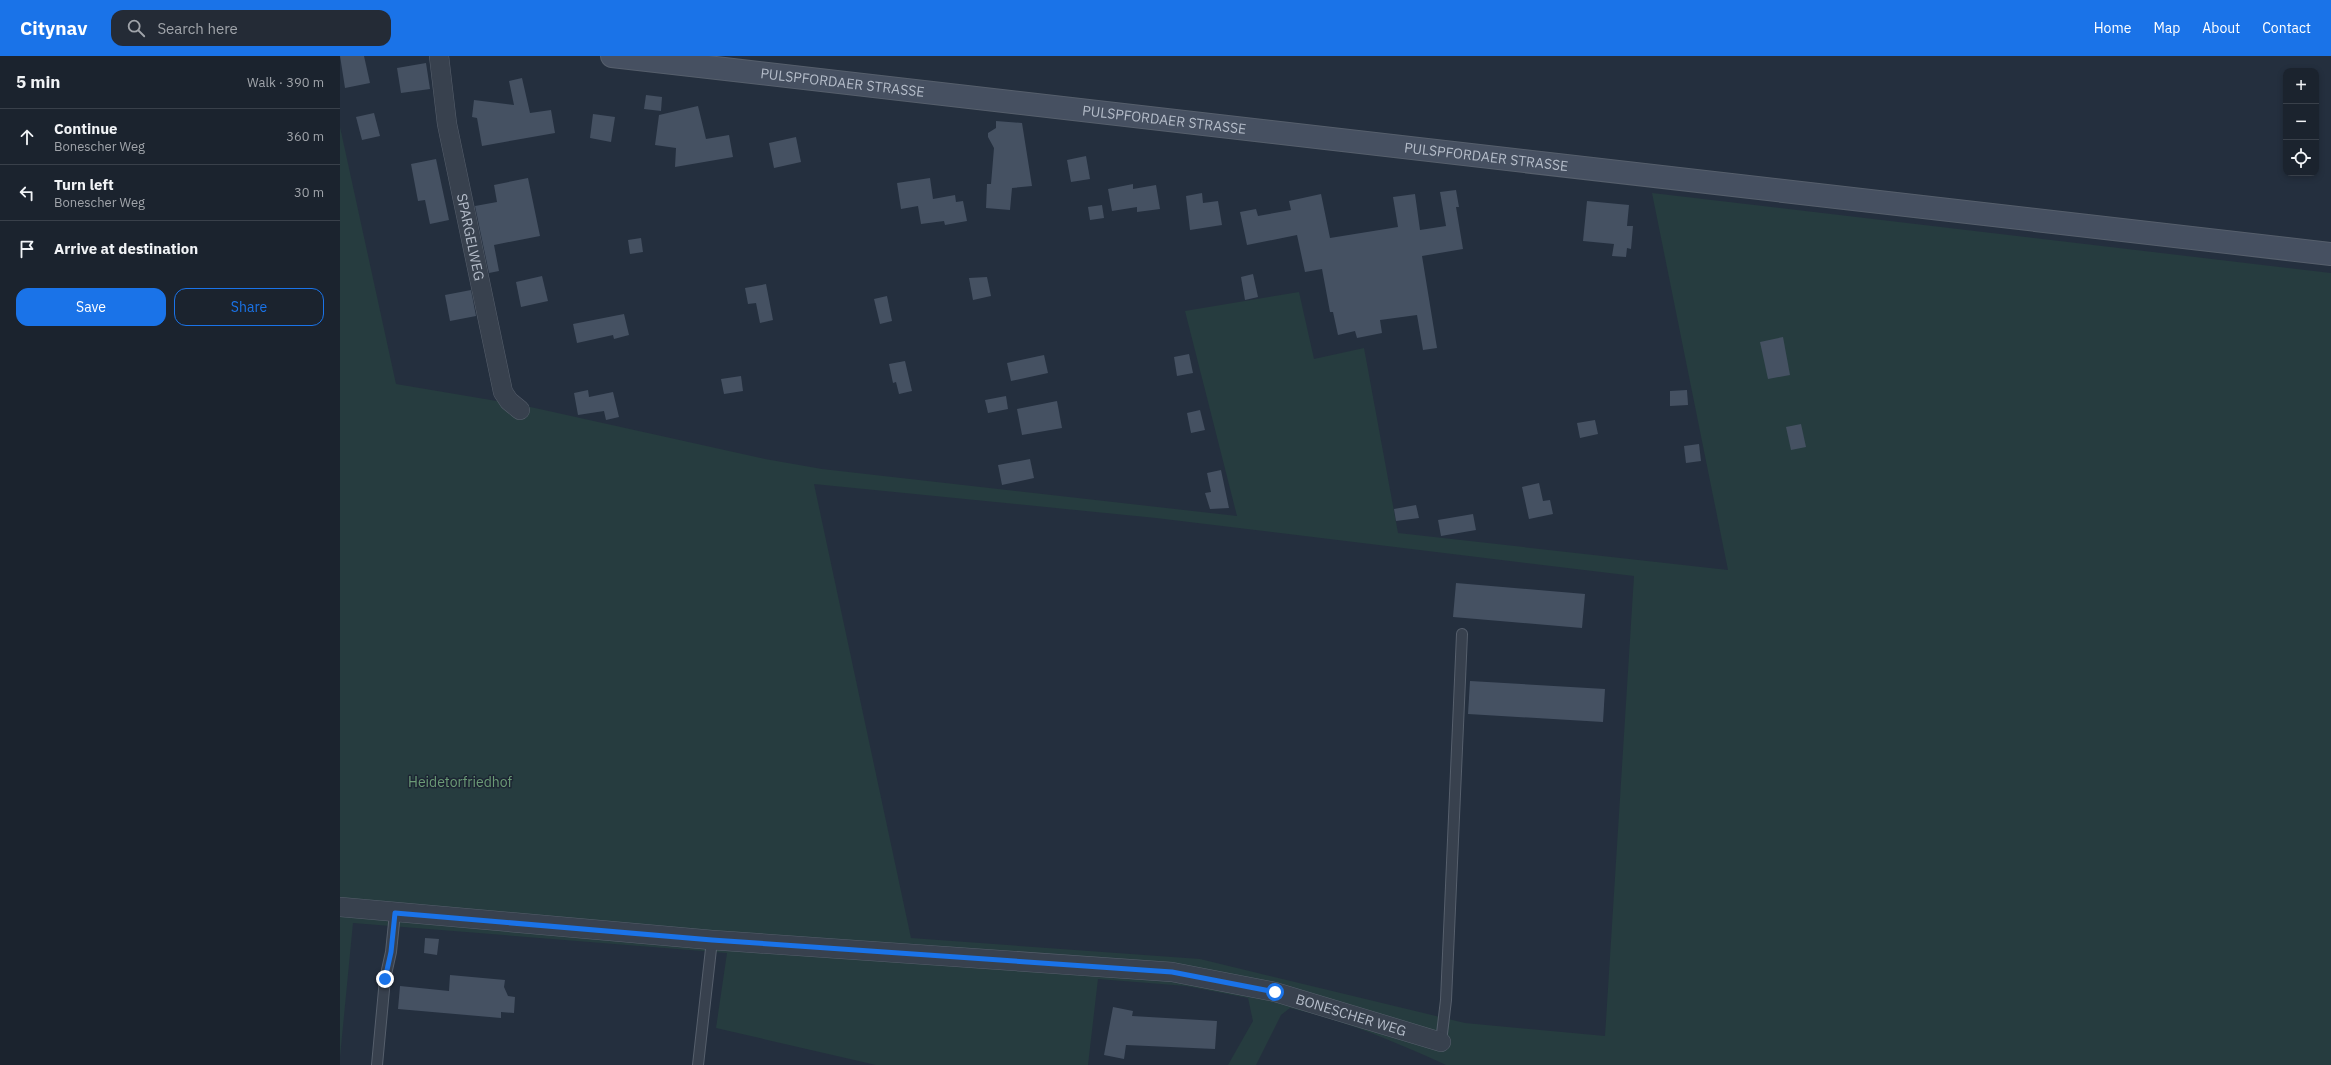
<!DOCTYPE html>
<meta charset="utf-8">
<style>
:root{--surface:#1b232e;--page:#242b36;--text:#f1f3f6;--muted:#a0a4aa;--line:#39404a;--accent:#1a73e8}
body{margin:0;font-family:"IBM Plex Sans",sans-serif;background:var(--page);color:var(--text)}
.controls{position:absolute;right:12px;top:12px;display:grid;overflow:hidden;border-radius:8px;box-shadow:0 2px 6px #0003}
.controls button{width:36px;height:36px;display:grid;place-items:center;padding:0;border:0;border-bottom:1px solid var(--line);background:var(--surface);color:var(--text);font:20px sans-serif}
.stop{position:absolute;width:12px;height:12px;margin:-9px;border:3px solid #1a73e8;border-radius:50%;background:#fff}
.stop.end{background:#1a73e8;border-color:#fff;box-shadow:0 1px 4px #0008}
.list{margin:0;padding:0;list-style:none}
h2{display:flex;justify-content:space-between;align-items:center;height:52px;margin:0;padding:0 16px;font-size:17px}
h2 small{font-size:13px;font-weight:400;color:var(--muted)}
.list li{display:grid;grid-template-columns:26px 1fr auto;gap:12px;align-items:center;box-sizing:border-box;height:56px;padding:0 16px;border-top:1px solid var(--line)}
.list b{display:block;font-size:15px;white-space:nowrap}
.list p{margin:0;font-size:13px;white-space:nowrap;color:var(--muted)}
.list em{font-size:13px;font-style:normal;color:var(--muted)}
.actions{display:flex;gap:8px;padding:12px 16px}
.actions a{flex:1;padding:9px 0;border:1px solid var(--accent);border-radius:12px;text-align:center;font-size:14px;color:var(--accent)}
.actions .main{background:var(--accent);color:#fff}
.icon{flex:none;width:22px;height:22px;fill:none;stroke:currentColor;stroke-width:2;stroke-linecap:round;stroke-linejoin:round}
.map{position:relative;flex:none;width:1991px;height:1009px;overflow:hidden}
header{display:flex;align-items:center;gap:24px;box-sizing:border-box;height:56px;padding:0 20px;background:var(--accent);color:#fff}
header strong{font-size:19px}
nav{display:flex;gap:22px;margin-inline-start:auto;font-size:14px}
.search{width:280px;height:36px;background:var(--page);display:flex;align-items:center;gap:10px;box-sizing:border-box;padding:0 14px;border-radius:12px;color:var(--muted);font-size:15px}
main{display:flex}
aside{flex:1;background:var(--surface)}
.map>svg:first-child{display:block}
.green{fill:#263c3f;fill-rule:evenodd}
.building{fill:#455162}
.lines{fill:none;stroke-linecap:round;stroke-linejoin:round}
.lane-casing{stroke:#565f6c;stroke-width:12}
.street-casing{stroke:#565f6c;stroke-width:20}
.secondary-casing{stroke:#565f6c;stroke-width:24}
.lane{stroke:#38414e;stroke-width:10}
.street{stroke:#38414e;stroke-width:19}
.secondary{stroke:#465061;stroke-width:22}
.route{stroke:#1a73e8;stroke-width:5}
.labels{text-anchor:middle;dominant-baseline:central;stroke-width:3;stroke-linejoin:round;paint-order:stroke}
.street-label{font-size:14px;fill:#b4bcc9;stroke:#1d2633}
.park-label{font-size:14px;fill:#6b9a76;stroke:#1d2633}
</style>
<header>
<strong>Citynav</strong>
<div class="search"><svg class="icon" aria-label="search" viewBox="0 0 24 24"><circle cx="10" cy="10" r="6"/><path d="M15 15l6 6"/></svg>Search here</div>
<nav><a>Home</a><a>Map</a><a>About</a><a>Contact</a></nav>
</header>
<main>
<aside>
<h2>5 min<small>Walk · 390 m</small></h2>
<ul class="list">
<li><svg class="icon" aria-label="ahead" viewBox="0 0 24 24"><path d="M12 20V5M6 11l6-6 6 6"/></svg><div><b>Continue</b><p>Bonescher Weg</p></div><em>360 m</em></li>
<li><svg class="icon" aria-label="left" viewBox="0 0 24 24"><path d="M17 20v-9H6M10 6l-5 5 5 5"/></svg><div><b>Turn left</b><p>Bonescher Weg</p></div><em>30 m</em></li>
<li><svg class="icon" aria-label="arrive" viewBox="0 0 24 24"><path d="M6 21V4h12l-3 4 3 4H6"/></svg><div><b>Arrive at destination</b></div></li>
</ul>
<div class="actions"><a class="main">Save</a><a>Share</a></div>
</aside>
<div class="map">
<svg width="1991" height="1009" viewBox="0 0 1991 1009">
<rect width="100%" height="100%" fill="#242f3e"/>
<path class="green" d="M 0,71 L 56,328 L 186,350 L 425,403 L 482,413 L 897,460 L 845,255 L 959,236 L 974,303 L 1024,292 L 1058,477 L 1388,514 L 1312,137 L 1991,217 L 1991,1009 L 1106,1009 C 1056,986 1003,964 950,952 L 941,959 L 916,1009 L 888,1009 L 913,965 L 908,942 L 846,930 L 758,923 L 748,1009 L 536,1009 L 376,972 L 387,897 L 13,867 L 0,1001 ZM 474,428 L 816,462 L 1294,520 L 1265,980 L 1125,967 L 860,903 L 571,882 Z"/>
<g class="building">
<path d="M 0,0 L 24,0 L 30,27 L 5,32 Z"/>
<path d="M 86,7 L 90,33 L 61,37 L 57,12 Z"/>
<path d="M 182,22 L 190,57 L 211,54 L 215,77 L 142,90 L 137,62 L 132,61 L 134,44 L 174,49 L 169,25 Z"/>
<path d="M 306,39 L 322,41 L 321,55 L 304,53 Z"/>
<path d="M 358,50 L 366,83 L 389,79 L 393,101 L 335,111 L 336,92 L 315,89 L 319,59 Z"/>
<path d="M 34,57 L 40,80 L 22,84 L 16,61 Z"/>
<path d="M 253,58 L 275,61 L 271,86 L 250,82 Z"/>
<path d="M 656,65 L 682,67 L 692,130 L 672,132 L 670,154 L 646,152 L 647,128 L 651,128 L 654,92 L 648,81 L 648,77 L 656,72 Z"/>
<path d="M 456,81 L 461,106 L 434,112 L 429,87 Z"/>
<path d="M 746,100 L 750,123 L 731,126 L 727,104 Z"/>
<path d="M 96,103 L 109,164 L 90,168 L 85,144 L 78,145 L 71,108 Z"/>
<path d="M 188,122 L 200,180 L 154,189 L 159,215 L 149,217 L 135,150 L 157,146 L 154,129 Z"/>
<path d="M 590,122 L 593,143 L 615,139 L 616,146 L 623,145 L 627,165 L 605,169 L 604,165 L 581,168 L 578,150 L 561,153 L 557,127 Z"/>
<path d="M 793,128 L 793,133 L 816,129 L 820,153 L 797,156 L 797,151 L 772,155 L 768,133 Z"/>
<path d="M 1116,134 L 1119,151 L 1116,151 L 1123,193 L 1082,200 L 1097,292 L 1083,294 L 1077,259 L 1040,264 L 1042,277 L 1017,282 L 1015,275 L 998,279 L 993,256 L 990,256 L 982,213 L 965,216 L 957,179 L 907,189 L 900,156 L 916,153 L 918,160 L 951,154 L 949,145 L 981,138 L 990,182 L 1058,171 L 1053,141 L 1075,138 L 1080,174 L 1106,170 L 1100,136 Z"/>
<path d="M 862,137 L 863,147 L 878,145 L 882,169 L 850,174 L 846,140 Z"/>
<path d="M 1247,145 L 1289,149 L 1287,170 L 1293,170 L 1291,193 L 1287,192 L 1286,201 L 1272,200 L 1274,188 L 1243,185 Z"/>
<path d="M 762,149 L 764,162 L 750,164 L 748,151 Z"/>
<path d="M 301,182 L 303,196 L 290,198 L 288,184 Z"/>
<path d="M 913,218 L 918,241 L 905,244 L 901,221 Z"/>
<path d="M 202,220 L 208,245 L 181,251 L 176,226 Z"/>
<path d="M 647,221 L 651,240 L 633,244 L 629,222 Z"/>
<path d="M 426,228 L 433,264 L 420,267 L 416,247 L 408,248 L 405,232 Z"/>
<path d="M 131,234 L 136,260 L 110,265 L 105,239 Z"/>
<path d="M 547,240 L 552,265 L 540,268 L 534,243 Z"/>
<path d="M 284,258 L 289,279 L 274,283 L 273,279 L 237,287 L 233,268 Z"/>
<path d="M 1443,281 L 1450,319 L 1428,323 L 1420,286 Z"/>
<path d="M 849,298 L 853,317 L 837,320 L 834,301 Z"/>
<path d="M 704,299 L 708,317 L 671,325 L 667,307 Z"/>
<path d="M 565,305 L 572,335 L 559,338 L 556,326 L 553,327 L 549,308 Z"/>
<path d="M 401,320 L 403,335 L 384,338 L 381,323 Z"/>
<path d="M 248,334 L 249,341 L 273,336 L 279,361 L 266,364 L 264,355 L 238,359 L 234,337 Z"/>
<path d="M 1347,334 L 1348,349 L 1330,350 L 1330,335 Z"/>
<path d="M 666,340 L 668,353 L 648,357 L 645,344 Z"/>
<path d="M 717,345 L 722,372 L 682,379 L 677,353 Z"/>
<path d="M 860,354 L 865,374 L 851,377 L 847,357 Z"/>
<path d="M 1255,364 L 1258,378 L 1240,382 L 1237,367 Z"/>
<path d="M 1461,368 L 1466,391 L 1451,394 L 1446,371 Z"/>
<path d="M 1359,388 L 1361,405 L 1346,407 L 1344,390 Z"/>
<path d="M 690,403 L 694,422 L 662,429 L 658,409 Z"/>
<path d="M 881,414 L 889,452 L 870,453 L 865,437 L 871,436 L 867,417 Z"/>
<path d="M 1199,427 L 1203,445 L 1210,444 L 1213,458 L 1189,463 L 1182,431 Z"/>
<path d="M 1076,449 L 1079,462 L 1056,465 L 1054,453 Z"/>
<path d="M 1133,458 L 1136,474 L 1101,480 L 1098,464 Z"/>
<path d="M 1116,527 L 1245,538 L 1242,572 L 1113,561 Z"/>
<path d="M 1130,625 L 1265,633 L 1263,666 L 1128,658 Z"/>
<path d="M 85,882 L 99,883 L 97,899 L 84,897 Z"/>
<path d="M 110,919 L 165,924 L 164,931 L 168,940 L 175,941 L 174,957 L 161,956 L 161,962 L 58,953 L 60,930 L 109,935 Z"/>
<path d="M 773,951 L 793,955 L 792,960 L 877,965 L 875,993 L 786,989 L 784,1003 L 764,999 Z"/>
</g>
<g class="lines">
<g class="lane-casing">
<g id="lane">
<path d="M 1101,986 L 1106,944 L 1122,578"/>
<path d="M 37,1009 L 45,923 L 51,896 L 55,857"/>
<path d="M 358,1009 L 372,884"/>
</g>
</g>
<g class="street-casing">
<g id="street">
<path id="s1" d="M 99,0 L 107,68 L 163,336 L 169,345 L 180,354"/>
<path id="s2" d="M 0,851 L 372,884 L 832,916 L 935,936 L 1101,986"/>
</g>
</g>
<g class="secondary-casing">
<g id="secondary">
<path id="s3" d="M 272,0 L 1991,198"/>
</g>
</g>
<use href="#lane" class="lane"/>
<use href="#street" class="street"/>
<use href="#secondary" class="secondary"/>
</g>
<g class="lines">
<path class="route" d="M 45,923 L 51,896 L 55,857 L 372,884 L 832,916 L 935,936"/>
</g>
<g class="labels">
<g class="street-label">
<text stroke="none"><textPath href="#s3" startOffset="232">PULSPFORDAER STRASSE</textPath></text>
<text stroke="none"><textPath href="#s3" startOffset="556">PULSPFORDAER STRASSE</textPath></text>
<text stroke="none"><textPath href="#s3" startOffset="880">PULSPFORDAER STRASSE</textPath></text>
<text stroke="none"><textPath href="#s1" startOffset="184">SPARGELWEG</textPath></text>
<text stroke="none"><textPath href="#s2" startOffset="1019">BONESCHER WEG</textPath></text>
</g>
<g class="park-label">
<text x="120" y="726">Heidetorfriedhof</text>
</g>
</g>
</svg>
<div class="controls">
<button>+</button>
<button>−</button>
<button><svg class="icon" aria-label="locate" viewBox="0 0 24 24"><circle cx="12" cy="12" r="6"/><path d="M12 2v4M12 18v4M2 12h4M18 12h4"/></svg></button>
</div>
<div class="stop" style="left:935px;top:936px"></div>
<div class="stop end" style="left:45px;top:923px"></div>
</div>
</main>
